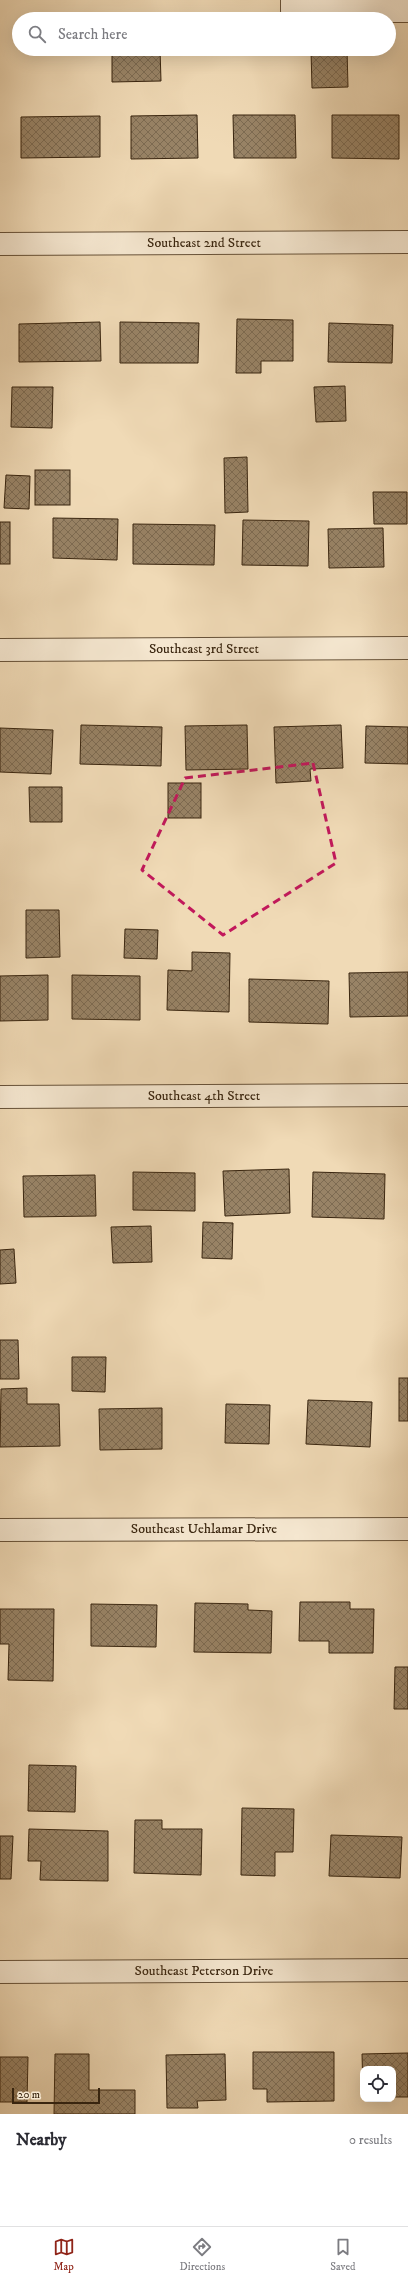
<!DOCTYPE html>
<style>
:root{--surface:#fff;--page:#f7f7f7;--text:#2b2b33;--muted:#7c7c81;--line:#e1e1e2;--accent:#8f2418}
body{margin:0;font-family:"IM FELL DW Pica",serif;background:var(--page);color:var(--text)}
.controls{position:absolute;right:12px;bottom:12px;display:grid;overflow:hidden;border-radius:8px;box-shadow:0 4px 16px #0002}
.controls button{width:36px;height:36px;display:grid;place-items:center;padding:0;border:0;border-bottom:1px solid var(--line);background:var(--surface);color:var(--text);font:20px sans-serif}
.scale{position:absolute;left:12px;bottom:10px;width:88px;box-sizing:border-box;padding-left:4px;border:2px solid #39250f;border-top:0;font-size:11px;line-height:14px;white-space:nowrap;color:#39250f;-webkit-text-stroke:3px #f5e7d0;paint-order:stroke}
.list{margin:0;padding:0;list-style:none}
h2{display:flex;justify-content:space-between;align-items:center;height:52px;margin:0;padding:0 16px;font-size:17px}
h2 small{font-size:13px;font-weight:400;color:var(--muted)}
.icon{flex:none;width:22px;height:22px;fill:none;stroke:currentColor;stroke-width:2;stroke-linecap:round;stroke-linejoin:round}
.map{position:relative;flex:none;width:408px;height:2114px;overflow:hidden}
.search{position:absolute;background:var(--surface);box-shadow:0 4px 16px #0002;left:12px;right:12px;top:12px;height:44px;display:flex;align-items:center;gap:10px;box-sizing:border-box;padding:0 14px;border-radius:22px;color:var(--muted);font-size:15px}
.sheet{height:112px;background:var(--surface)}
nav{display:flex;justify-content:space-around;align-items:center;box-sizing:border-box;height:56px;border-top:1px solid var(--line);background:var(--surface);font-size:11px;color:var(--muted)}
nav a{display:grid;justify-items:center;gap:2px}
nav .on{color:var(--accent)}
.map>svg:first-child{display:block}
.building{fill:url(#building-cross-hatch);stroke:#39250f}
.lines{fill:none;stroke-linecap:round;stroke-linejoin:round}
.minor-casing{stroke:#675239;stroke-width:24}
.minor{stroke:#f5e7d0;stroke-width:22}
.marked{fill:none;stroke:#c2185b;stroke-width:3;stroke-dasharray:8 5;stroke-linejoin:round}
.labels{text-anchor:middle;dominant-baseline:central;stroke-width:3;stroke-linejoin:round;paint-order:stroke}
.street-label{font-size:14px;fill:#39250f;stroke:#f5e7d0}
</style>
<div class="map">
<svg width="408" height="2114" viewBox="0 0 408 2114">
<defs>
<pattern id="building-cross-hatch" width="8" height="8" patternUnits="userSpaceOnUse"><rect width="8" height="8" fill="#988366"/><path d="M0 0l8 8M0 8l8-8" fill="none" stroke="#7d6b52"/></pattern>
</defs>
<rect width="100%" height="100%" fill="#f0dab6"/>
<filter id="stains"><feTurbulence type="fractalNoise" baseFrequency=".005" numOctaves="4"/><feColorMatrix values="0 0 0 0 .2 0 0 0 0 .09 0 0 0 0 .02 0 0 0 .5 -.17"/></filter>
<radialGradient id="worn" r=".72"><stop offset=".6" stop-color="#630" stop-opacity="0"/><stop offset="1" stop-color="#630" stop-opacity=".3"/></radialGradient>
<g class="building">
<path d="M 112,49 L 160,49 L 161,81 L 112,82 Z"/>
<path d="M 347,49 L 348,87 L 312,88 L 311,50 Z"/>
<path d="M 197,115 L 198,158 L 131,159 L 131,116 Z"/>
<path d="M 233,115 L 295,115 L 296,158 L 234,158 Z"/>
<path d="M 332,115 L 399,115 L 399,159 L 332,158 Z"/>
<path d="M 100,116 L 100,157 L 21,158 L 21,117 Z"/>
<path d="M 237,319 L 293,320 L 293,361 L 261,361 L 261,373 L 236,373 Z"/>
<path d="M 100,322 L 101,361 L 19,362 L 19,324 Z"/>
<path d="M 120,322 L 199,323 L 198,363 L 120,363 Z"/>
<path d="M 329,323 L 393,325 L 392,363 L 328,362 Z"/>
<path d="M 345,386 L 346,421 L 316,422 L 314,387 Z"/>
<path d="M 12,387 L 53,387 L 52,428 L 11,427 Z"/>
<path d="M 247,457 L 248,512 L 225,513 L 224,458 Z"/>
<rect x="35" y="470" width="35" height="35"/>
<path d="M 6,475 L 30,476 L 29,509 L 4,508 Z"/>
<path d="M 373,492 L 407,492 L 407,524 L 374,524 Z"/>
<path d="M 53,518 L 118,519 L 117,560 L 53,558 Z"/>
<path d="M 243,520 L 309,521 L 308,566 L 242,565 Z"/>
<rect x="0" y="522" width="10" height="42"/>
<path d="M 133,524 L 215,525 L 214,565 L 133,564 Z"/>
<path d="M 383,528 L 384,567 L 329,568 L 328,529 Z"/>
<path d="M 81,725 L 162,727 L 161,766 L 80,764 Z"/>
<path d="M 247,725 L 248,769 L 186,770 L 185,726 Z"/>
<path d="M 341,725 L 343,768 L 310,769 L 311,781 L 276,783 L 274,727 Z"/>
<path d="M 366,726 L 408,727 L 408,764 L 365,763 Z"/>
<path d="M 0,728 L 53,730 L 51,774 L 0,772 Z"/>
<rect x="168" y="783" width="33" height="35"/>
<path d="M 29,787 L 62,787 L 62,822 L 30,822 Z"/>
<path d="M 26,910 L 59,910 L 60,957 L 26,958 Z"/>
<path d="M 125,929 L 158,930 L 157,959 L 124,958 Z"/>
<path d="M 192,952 L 230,953 L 229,1012 L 167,1010 L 168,970 L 192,971 Z"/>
<path d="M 408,972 L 408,1016 L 350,1017 L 349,973 Z"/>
<path d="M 48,975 L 48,1020 L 0,1021 L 0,976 Z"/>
<path d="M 72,975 L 140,976 L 140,1020 L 72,1019 Z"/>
<path d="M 249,979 L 329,981 L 328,1024 L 249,1022 Z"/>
<path d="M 289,1169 L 290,1213 L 225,1216 L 223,1171 Z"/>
<path d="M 133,1172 L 195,1173 L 195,1211 L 133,1210 Z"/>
<path d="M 313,1172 L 385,1174 L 384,1219 L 312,1217 Z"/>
<path d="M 95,1175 L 96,1216 L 24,1217 L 23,1176 Z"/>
<path d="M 203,1222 L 233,1223 L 232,1259 L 202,1258 Z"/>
<path d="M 151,1226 L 152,1262 L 113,1263 L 111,1227 Z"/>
<path d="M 14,1249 L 16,1283 L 0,1284 L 0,1250 Z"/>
<path d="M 0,1340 L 18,1340 L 19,1379 L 0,1379 Z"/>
<path d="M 72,1357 L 106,1357 L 105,1392 L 72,1391 Z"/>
<rect x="399" y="1378" width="9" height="43"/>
<path d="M 27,1388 L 27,1404 L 59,1404 L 60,1446 L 0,1447 L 1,1389 Z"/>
<path d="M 308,1400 L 372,1402 L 370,1447 L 306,1444 Z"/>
<path d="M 226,1404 L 270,1405 L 269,1444 L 225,1443 Z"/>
<path d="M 162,1408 L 162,1449 L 100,1450 L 99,1409 Z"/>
<path d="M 300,1602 L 350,1602 L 350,1609 L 374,1609 L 373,1653 L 329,1653 L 329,1641 L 299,1641 Z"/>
<path d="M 195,1603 L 248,1604 L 248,1610 L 272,1611 L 271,1653 L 194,1652 Z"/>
<path d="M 91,1604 L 157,1605 L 156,1647 L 91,1646 Z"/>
<path d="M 0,1609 L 54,1609 L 53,1681 L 8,1680 L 9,1644 L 0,1644 Z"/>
<path d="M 395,1667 L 408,1667 L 408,1709 L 394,1709 Z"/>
<path d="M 29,1765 L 76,1766 L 75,1812 L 28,1811 Z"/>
<path d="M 242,1808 L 294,1809 L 293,1852 L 275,1852 L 275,1876 L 241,1875 Z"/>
<path d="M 135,1820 L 162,1820 L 162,1829 L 202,1829 L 201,1875 L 134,1873 Z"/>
<path d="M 29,1829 L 108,1831 L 108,1881 L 40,1880 L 41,1861 L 28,1861 Z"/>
<path d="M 331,1835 L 402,1837 L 400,1878 L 329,1876 Z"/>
<path d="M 0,1836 L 13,1836 L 11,1879 L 0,1879 Z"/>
<path d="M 253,2052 L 334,2052 L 334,2101 L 267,2102 L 267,2089 L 253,2089 Z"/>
<path d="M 408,2053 L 408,2097 L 393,2097 L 393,2069 L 363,2069 L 363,2091 L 362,2054 Z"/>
<path d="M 55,2054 L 89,2054 L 89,2090 L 135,2090 L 135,2114 L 54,2114 Z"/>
<path d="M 225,2054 L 226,2100 L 197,2101 L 198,2108 L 167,2108 L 166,2055 Z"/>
<path d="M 0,2057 L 28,2057 L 27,2102 L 0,2102 Z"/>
</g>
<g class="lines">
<g class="minor-casing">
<g id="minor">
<path d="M 292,0 L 292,11 L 408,11"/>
<path d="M 0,244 L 408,242"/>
<path d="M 0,650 L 408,648"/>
<path d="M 0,1097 L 408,1095"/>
<path d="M 0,1530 L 408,1529"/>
<path d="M 0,1972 L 408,1970"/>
</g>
</g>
<use href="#minor" class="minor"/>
</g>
<path class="marked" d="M 313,763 L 336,863 L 223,935 L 142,870 L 185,778 Z"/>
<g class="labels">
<g class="street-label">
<text x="204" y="243">Southeast 2nd Street</text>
<text x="204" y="649">Southeast 3rd Street</text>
<text x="204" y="1096">Southeast 4th Street</text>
<text x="204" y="1529">Southeast Uehlamar Drive</text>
<text x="204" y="1971">Southeast Peterson Drive</text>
</g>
</g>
<rect width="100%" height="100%" filter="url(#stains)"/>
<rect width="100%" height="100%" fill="url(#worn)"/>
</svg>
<div class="controls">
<button><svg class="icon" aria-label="locate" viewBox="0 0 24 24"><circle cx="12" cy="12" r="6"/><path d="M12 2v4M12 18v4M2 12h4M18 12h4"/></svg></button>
</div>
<div class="scale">20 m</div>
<div class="search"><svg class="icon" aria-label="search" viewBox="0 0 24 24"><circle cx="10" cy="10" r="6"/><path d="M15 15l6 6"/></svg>Search here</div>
</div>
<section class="sheet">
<h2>Nearby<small>0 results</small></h2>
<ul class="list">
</ul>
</section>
<nav>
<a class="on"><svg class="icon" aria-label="map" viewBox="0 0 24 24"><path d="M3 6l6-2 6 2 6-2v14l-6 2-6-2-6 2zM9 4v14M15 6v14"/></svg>Map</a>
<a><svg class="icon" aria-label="directions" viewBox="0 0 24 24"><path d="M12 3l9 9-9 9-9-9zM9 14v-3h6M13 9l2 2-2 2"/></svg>Directions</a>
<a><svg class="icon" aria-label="saved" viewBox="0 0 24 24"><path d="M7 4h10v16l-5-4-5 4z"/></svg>Saved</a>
</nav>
